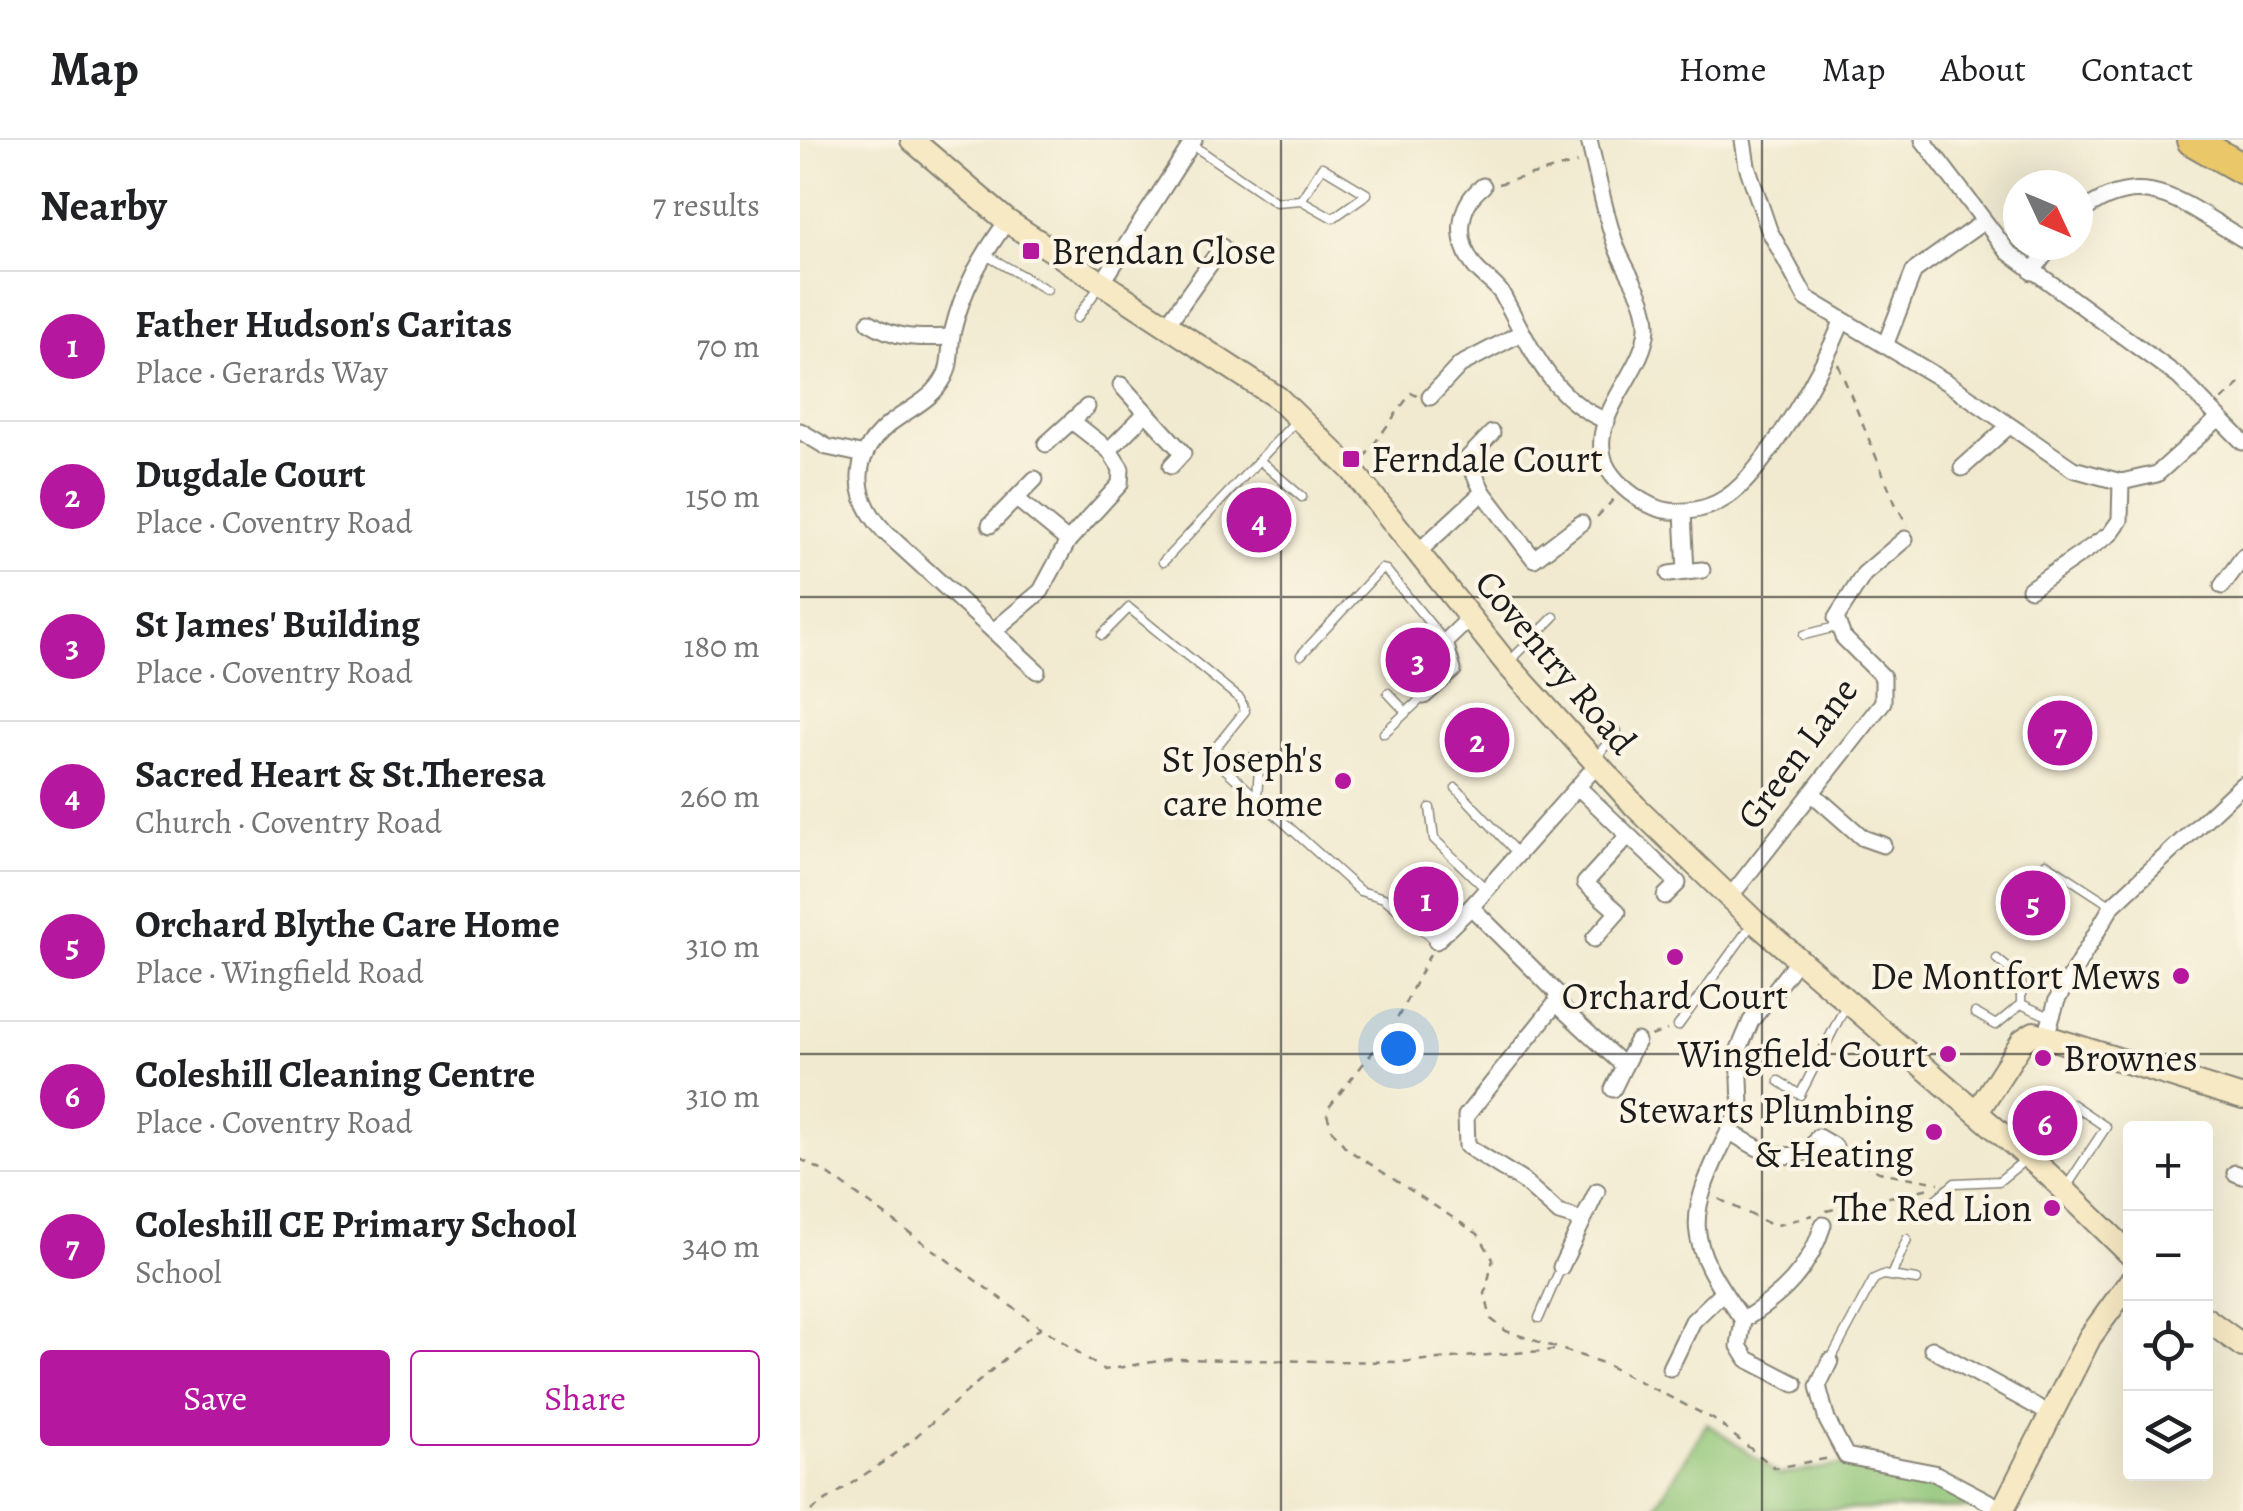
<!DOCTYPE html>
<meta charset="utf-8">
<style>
:root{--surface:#fff;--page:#f2f2f2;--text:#202124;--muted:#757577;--line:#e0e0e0;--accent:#b5179e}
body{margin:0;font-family:Alegreya,serif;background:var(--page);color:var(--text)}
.controls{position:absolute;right:30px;bottom:30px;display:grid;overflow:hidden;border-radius:10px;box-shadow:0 10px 40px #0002}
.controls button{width:90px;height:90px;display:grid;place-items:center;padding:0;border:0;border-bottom:2px solid var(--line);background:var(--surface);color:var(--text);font:50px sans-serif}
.compass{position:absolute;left:1203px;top:30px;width:90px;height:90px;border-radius:50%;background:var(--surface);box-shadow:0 10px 40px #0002;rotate:134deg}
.you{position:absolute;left:598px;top:908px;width:35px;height:35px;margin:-25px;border:8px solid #fff;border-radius:50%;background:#1a73e8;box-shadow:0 0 0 15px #1a73e833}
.badge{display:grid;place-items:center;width:65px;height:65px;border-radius:50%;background:var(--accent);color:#fff;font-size:32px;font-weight:700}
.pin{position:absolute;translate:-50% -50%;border:5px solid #fff;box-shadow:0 2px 10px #0006}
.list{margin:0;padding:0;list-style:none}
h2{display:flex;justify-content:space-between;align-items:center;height:130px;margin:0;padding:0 40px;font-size:42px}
h2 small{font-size:32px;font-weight:400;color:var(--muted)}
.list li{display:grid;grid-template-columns:65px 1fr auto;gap:30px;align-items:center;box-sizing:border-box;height:150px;padding:0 40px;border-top:2px solid var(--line)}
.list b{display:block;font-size:38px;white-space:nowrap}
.list p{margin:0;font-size:32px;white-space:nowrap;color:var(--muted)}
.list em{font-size:32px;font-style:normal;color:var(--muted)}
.actions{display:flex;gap:20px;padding:30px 40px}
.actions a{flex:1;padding:22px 0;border:2px solid var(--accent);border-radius:10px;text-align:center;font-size:35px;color:var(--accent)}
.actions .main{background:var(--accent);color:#fff}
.icon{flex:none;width:55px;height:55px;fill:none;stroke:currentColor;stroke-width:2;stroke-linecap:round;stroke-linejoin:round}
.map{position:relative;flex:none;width:1443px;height:1371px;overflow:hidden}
header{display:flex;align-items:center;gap:60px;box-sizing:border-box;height:140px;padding:0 50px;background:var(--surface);border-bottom:2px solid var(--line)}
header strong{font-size:48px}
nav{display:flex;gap:55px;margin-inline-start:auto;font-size:35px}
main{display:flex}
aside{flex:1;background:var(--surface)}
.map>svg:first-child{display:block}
.green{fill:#8fc577;stroke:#56704a;stroke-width:2.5}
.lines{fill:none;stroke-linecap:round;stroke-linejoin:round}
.lane-casing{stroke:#868376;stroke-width:11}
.street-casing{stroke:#868376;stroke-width:19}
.secondary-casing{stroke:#868376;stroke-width:26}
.highway-casing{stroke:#868376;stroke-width:34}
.path{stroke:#868376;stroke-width:2.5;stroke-dasharray:8 8;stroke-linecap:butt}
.lane{stroke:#fff;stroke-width:8}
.street{stroke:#fff;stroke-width:15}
.secondary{stroke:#f7e9c3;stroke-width:22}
.highway{stroke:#eac769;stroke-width:30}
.grid{fill:none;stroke:#1c1c1c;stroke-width:2.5;stroke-opacity:0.55}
.poi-dot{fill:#b5179e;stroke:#fcf5e5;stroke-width:4}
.labels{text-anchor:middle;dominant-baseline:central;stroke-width:8;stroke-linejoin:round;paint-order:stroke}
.poi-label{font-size:38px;fill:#1c1c1c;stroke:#fcf5e5;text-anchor:end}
.street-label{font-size:38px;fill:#1c1c1c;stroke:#fcf5e5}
</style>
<header>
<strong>Map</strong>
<nav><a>Home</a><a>Map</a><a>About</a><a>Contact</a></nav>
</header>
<main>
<aside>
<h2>Nearby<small>7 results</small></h2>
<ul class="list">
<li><span class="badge">1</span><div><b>Father Hudson's Caritas</b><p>Place · Gerards Way</p></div><em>70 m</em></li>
<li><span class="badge">2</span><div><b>Dugdale Court</b><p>Place · Coventry Road</p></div><em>150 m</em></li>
<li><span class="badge">3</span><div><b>St James' Building</b><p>Place · Coventry Road</p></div><em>180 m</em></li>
<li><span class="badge">4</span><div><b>Sacred Heart &amp; St.Theresa</b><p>Church · Coventry Road</p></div><em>260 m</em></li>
<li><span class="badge">5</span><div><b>Orchard Blythe Care Home</b><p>Place · Wingfield Road</p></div><em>310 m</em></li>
<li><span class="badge">6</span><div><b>Coleshill Cleaning Centre</b><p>Place · Coventry Road</p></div><em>310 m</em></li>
<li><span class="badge">7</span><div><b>Coleshill CE Primary School</b><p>School</p></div><em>340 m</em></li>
</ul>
<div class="actions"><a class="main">Save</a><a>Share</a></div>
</aside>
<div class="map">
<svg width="1443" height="1371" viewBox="0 0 1443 1371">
<rect width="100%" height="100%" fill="#fcf5e5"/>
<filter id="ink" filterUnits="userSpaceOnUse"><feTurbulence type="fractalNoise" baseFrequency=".01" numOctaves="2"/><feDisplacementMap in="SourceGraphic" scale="20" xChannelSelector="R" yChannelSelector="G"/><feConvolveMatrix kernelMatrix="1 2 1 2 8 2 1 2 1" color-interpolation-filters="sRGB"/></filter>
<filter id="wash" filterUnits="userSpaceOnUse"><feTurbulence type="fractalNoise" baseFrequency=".0048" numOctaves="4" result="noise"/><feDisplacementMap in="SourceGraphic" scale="40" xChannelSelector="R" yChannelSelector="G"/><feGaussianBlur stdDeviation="2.25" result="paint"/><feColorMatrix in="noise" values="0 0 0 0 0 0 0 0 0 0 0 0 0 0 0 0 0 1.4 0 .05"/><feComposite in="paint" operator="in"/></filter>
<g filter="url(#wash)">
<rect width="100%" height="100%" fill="#f1ead0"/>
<path class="green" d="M 907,1283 L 979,1335 L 1047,1324 L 1138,1341 L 1188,1368 L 853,1371 Z"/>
</g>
<g filter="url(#ink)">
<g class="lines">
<g class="lane-casing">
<g id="lane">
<path d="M 391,4 L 476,62 L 501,60 L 533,78 L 567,54 L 522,27 L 501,60"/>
<path d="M 184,114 L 247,150"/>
<path d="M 277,178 L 299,147"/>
<path d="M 459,320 L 502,357"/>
<path d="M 363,422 L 495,282"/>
<path d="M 302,495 L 329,468 L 440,559 L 445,571 L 416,607 L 417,616 L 428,627"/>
<path d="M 1004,495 L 1036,487"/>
<path d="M 501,515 L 581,429 L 586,430 L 645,502"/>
<path d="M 710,521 L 754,477"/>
<path d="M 588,553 L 606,572"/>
<path d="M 584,593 L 624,556"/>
<path d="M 795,619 L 817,591"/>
<path d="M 656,648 L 718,714"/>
<path d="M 457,658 L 425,629 L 435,621 L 450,618 L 459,628 L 457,658 L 560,751 L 584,758 L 636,801"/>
<path d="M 630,668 L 634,699 L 686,749"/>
<path d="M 1246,723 L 1312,766"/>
<path d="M 1197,819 L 1221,839 L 1221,864 L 1250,877"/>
<path d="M 1175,873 L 1196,885 L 1221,864"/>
<path d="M 878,886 L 952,784"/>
<path d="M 979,941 L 1000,955 L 1045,867"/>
<path d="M 1267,1046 L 1306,987 L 1272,964"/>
<path d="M 1131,1063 L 1155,1043 L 1199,1041 L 1225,1020"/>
<path d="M 1091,1136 L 1107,1099"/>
<path d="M 739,1178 L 761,1127"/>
<path d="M 1030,1221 L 1074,1139 L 1083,1135 L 1117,1140"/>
</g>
</g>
<g class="street-casing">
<g id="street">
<path d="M 789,0 C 797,34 804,70 815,103 C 824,131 848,157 847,188 C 845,232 787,276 805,323 C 812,340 832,356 848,364 C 871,377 905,372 927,357 C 964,333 1027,223 1042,181"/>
<path d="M 943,0 L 947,26 L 969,90 L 1006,158 L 1148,243 L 1273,329 L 1321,342 L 1357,334 L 1419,278"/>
<path d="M 1123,0 L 1208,112 L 1379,237 L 1443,302"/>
<path d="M 683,46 C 657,66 655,101 675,127 C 683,137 696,144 702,154 C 730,205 750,259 807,281"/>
<path d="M 1278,75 C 1342,23 1383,64 1443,99"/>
<path d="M 207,81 C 182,116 163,148 153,190 C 149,205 152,223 145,236 C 132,261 109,268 88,285 C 49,318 53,358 85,392 L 237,531"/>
<path d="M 1232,132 L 1252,105"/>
<path d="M 302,143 L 394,0"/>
<path d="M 69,182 C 97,200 119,198 151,197"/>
<path d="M 366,186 L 422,107"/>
<path d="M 1086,203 L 1114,131 L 1183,82"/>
<path d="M 321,245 L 383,313 L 371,326"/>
<path d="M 630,257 L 660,225 L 721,193"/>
<path d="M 273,282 L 309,310 L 346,273"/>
<path d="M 0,291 L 27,307 L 65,315"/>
<path d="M 246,304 L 287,267"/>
<path d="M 1162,328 L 1208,287"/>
<path d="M 683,352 L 734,419 L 781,383"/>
<path d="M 218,360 L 268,401"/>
<path d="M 883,372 L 886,432"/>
<path d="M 190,385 L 235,339"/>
<path d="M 618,412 L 683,352 L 667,319 L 692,293"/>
<path d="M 869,434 L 902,430"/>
<path d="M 1422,446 L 1443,417"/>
<path d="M 1230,449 L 1310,394 L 1320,380 L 1321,342"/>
<path d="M 196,489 L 241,451 L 268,401 L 320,344 L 321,329 L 309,310"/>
<path d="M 624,556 L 653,530 L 645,502 L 671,477"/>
<path d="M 779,648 L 878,743 L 865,756"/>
<path d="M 1013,654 L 1063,698 L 1083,705"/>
<path d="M 930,757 L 1083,562 L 1083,537 L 1043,497 L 1036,478 L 1064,434 L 1105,399"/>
<path d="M 794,799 L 818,772 L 785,743 L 827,697"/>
<path d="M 636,801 L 671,767"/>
<path d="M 998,820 L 951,881 L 939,909 L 941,967 L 929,991 C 957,1008 978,1025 1010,1010 L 1018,997 L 1035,1007"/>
<path d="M 756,863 L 824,926 L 813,949"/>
<path d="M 1247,893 L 1257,860 L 1312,766 L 1443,644"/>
<path d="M 824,926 L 837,901"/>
<path d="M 929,991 C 885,1079 884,1099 943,1180 C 983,1155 1009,1130 1023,1085"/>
<path d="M 1435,1033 L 1443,1036"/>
<path d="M 782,1080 L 759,1073 L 723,1041 L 667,1006 L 666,976 L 756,863 L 757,853 L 671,767 L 796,626"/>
<path d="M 761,1127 L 797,1051"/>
<path d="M 943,1180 L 939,1206 L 947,1219 L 995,1244"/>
<path d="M 1132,1209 L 1250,1274"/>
<path d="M 1030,1221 L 1018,1246 L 1027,1280 L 1046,1316 L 1134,1333 L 1202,1369"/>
<path d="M 870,1228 L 893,1181 L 923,1152"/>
</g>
</g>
<g class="secondary-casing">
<g id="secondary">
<path d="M 112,0 L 207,81 L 478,258 L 551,329 L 707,524 L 835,666 L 954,781 L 1248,1034 L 1330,1114"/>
<path d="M 1177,972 L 1223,900 L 1234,893 L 1443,958"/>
<path d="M 1406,1179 L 1443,1206"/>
<path d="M 1202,1371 L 1290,1197 L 1330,1142"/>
</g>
</g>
<g class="highway-casing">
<path id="highway" d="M 1392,0 L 1443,29"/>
</g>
<g class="path">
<path d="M 698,44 L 777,23"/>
<path d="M 1038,224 L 1095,363 L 1108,386"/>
<path d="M 1422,260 L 1443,241"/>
<path d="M 564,318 L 611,253 L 617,256"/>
<path d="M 797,377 L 815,358"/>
<path d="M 630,814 L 594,885 L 526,971 L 532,990 L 547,1009 L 678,1094 L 693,1119 L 685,1154 L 691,1179 L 706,1191 L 803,1223 L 913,1279 L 975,1328 L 1030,1318"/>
<path d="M 851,896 L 867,890"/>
<path d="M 1047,1015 L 1079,1032 L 1139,1043"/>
<path d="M 0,1019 L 27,1033 L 240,1187"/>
<path d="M 919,1059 L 974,1086 L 1013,1075"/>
<path d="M 1026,1071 L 1130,1048"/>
<path d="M 11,1371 L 98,1312 L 241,1187 L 304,1230 L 371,1219 L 599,1222 L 754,1210"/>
</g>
<use href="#lane" class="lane"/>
<use href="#street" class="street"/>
<use href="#secondary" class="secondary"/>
<use href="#highway" class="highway"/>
</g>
</g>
<path class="grid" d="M 481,0 L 481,1371M 962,0 L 962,1371M 0,457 L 1443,457M 0,914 L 1443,914"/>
<g class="poi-dot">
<rect x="221" y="101" width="20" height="20" rx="5"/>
<rect x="541" y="309" width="20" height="20" rx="5"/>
<circle cx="543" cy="641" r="10"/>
<circle cx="875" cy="817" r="10"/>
<circle cx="1381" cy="836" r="10"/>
<circle cx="1148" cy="914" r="10"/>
<circle cx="1243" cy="918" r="10"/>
<circle cx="1134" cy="992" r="10"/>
<circle cx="1252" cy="1068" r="10"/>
</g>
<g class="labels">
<g class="poi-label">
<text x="251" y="111" text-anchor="start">Brendan Close</text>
<text x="571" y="319" text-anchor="start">Ferndale Court</text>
<text x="523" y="619">St Joseph's<tspan x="523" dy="44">care home</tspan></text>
<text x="1361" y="836">De Montfort Mews</text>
<text x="875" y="856" text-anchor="middle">Orchard Court</text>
<text x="1128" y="914">Wingfield Court</text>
<text x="1263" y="918" text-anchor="start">Brownes</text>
<text x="1114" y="970">Stewarts Plumbing<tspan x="1114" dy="44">&amp; Heating</tspan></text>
<text x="1232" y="1068">The Red Lion</text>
</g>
<g class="street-label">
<text transform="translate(756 522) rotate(50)">Coventry Road</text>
<text transform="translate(997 613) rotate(-54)">Green Lane</text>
</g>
</g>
</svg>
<div class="controls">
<button>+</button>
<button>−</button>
<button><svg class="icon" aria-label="locate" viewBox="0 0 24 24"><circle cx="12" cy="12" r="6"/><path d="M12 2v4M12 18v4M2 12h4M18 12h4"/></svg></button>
<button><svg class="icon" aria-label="layers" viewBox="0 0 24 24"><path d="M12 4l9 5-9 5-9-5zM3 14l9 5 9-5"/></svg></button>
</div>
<svg class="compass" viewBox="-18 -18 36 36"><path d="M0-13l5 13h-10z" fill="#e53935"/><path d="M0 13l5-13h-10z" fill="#757577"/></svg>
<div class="you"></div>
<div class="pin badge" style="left:626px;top:759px">1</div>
<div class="pin badge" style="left:677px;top:600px">2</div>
<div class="pin badge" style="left:618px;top:520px">3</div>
<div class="pin badge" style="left:459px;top:380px">4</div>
<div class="pin badge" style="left:1233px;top:763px">5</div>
<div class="pin badge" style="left:1245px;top:983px">6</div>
<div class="pin badge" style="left:1260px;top:593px">7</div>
</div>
</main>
